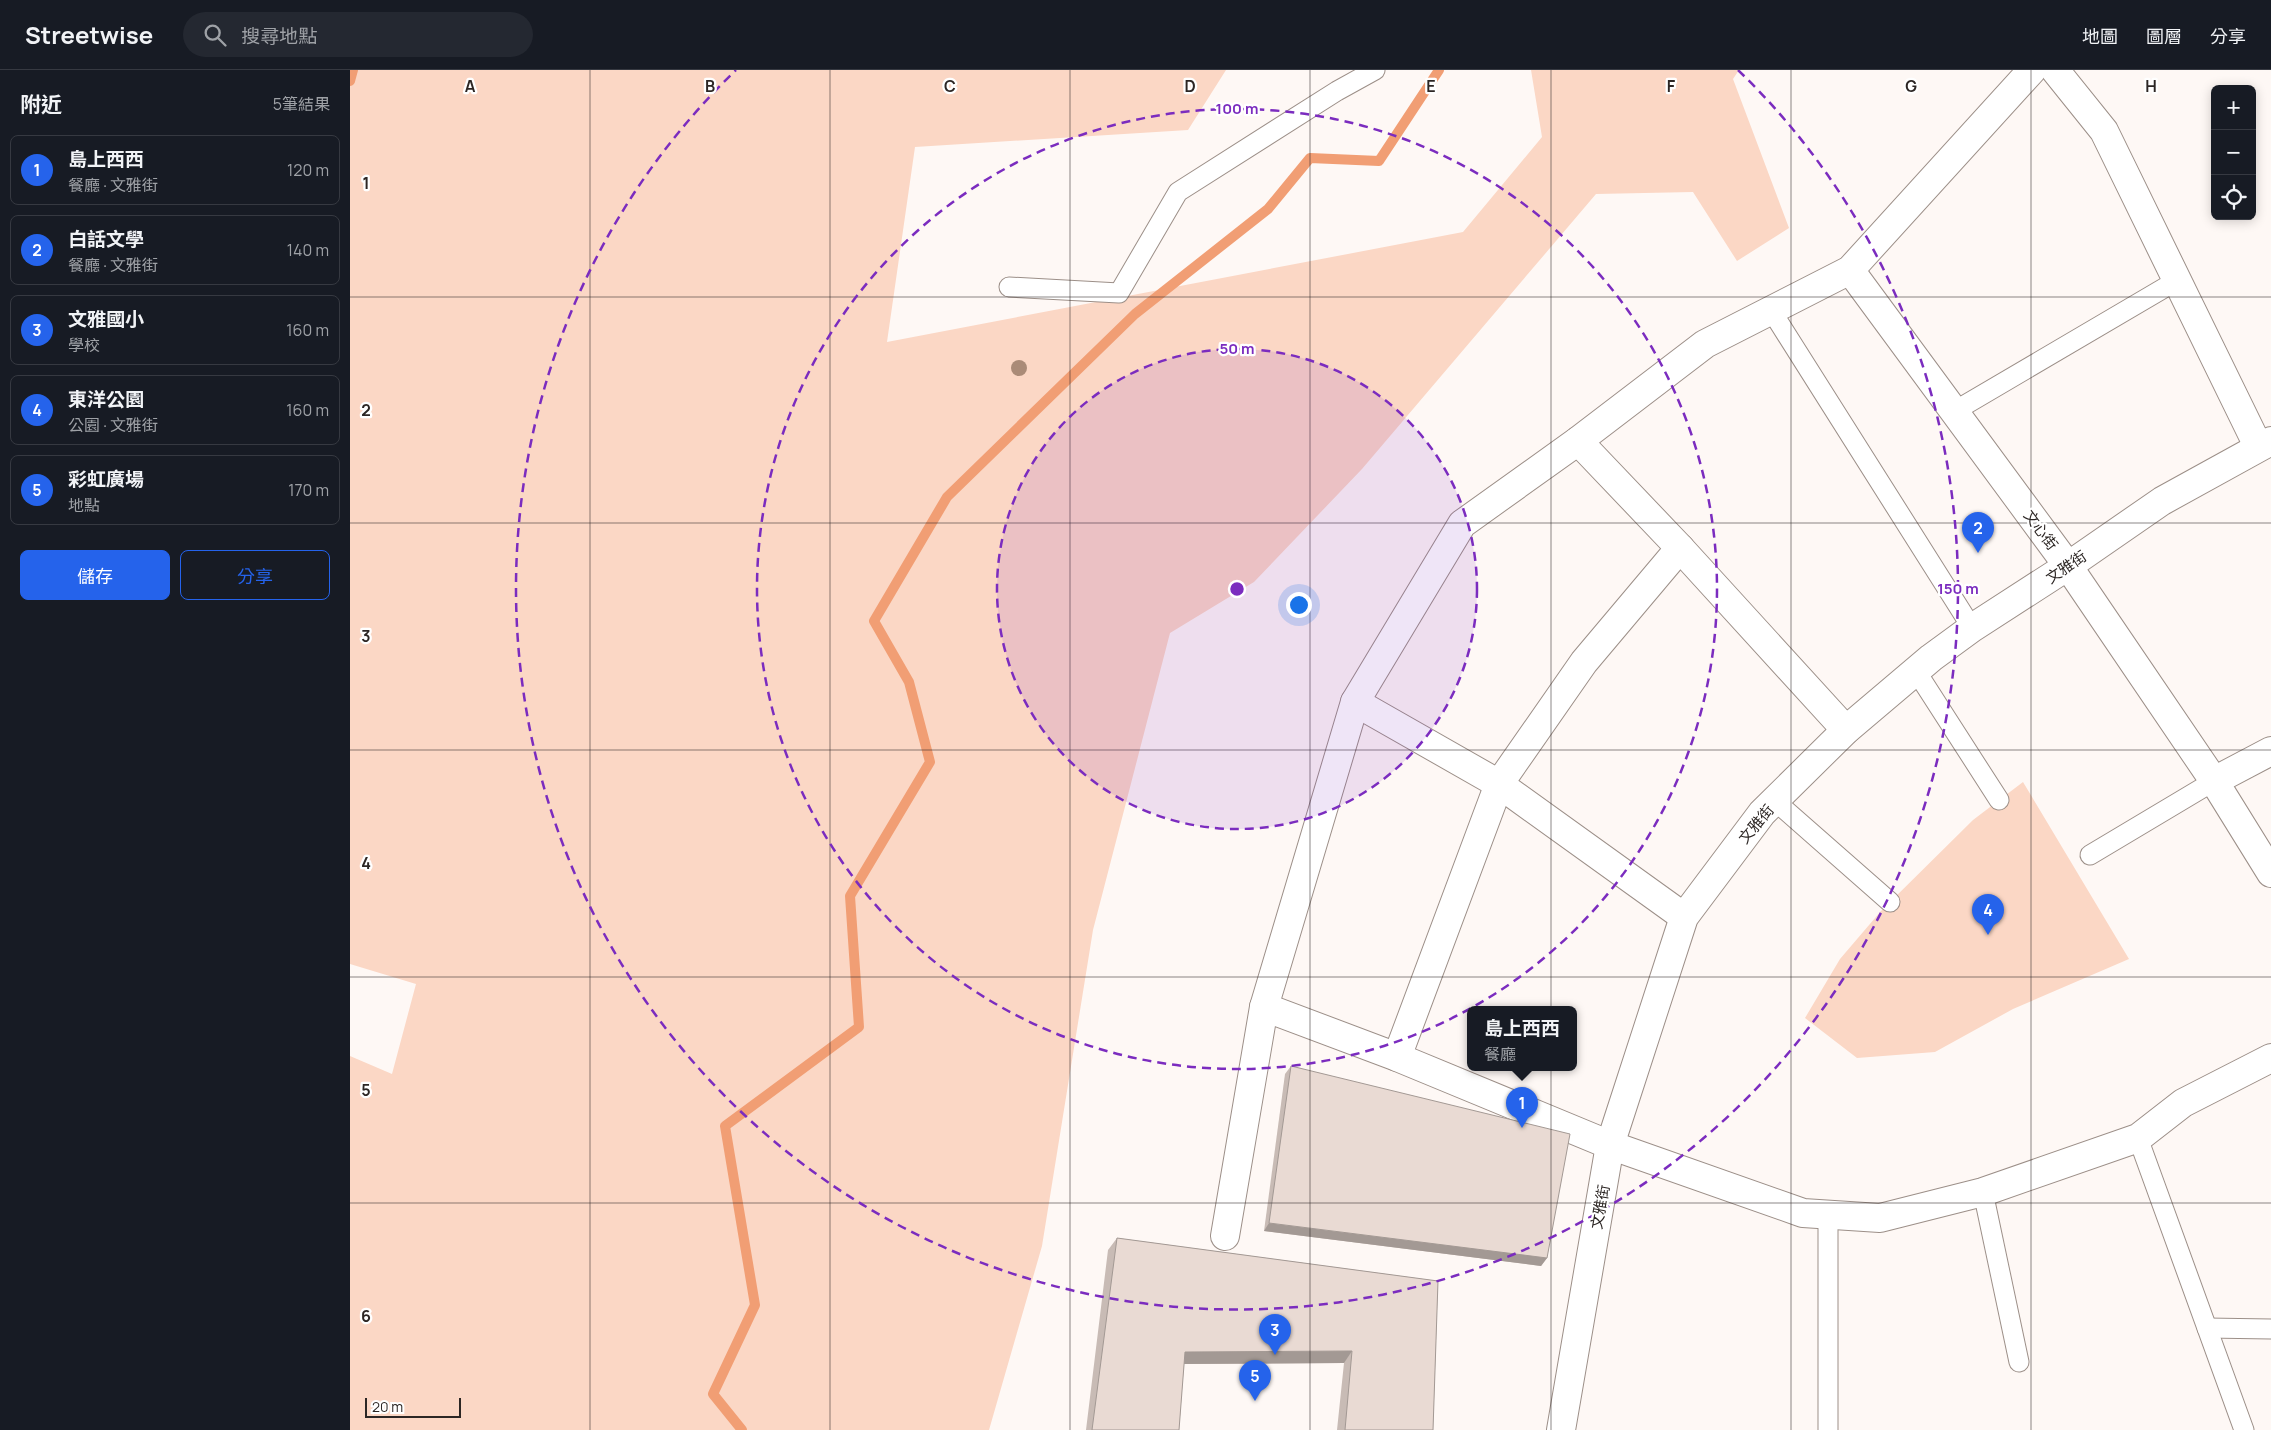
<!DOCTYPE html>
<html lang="zh-TW">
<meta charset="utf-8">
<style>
:root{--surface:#171b24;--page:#242831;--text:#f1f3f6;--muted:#9ea1a6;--line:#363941;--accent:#2563eb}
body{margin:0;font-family:Manrope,"Noto Sans TC",sans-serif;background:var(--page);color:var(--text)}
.controls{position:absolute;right:15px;top:15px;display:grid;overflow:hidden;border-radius:8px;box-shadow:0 2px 12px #0003}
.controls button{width:45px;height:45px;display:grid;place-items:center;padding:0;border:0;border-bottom:1px solid var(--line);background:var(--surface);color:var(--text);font:25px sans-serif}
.scale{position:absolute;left:15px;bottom:12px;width:96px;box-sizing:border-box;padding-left:5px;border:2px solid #2c2624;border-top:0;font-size:14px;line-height:18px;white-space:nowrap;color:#2c2624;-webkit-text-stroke:4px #fff;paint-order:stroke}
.you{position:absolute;left:948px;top:534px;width:18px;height:18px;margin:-12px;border:4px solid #fff;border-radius:50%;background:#1a73e8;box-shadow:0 0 0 8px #1a73e833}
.badge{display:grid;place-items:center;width:32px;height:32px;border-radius:50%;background:var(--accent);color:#fff;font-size:16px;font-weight:700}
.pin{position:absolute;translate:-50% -41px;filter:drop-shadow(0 1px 2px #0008)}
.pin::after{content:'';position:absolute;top:26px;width:18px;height:15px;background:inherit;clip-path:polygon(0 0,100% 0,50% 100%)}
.popup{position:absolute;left:1117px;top:936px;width:110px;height:65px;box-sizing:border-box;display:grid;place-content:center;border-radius:8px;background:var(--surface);filter:drop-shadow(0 1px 4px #0005);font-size:16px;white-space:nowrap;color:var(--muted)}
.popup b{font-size:19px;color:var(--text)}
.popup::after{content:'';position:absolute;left:50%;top:100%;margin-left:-10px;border:10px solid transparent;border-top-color:var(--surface)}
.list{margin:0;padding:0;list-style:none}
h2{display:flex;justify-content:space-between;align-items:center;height:65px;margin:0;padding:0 20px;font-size:21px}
h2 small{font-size:16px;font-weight:400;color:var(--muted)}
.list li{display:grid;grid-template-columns:32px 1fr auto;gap:15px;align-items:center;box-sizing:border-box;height:70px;margin:0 10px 10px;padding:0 10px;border:1px solid var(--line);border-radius:8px}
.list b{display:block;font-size:19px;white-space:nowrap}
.list p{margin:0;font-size:16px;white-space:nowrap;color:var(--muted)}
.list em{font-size:16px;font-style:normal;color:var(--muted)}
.actions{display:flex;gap:10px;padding:15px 20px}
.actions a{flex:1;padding:11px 0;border:1px solid var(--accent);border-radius:8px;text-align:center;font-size:18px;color:var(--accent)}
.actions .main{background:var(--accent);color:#fff}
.icon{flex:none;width:28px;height:28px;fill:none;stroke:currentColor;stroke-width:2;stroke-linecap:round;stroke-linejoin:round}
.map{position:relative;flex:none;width:1921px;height:1360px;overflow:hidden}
header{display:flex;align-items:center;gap:30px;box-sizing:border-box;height:70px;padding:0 25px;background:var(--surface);border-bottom:1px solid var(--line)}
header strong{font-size:24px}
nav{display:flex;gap:28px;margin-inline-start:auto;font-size:18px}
.search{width:350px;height:45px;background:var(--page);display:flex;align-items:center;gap:12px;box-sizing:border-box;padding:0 18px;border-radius:28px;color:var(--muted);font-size:19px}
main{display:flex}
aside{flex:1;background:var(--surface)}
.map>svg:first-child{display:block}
.green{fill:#fbd7c5}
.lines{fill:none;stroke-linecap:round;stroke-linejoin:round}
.stream{stroke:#f19e74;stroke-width:10}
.lane-casing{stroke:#9c8f88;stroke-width:21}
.street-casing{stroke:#9c8f88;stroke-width:30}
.lane{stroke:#fff;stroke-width:19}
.street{stroke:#fff;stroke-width:28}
.tree{fill:#aa8b78}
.wall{fill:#c8bbb5}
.shaded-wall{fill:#a39994}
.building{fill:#e9dad3;stroke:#a39994}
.grid{fill:none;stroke:#2c2624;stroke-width:1;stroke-opacity:0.55}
.ring{fill:none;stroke:#7b2cbf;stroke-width:2.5;stroke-dasharray:9 6}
.labels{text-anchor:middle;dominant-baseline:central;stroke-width:4.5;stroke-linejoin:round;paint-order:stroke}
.street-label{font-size:15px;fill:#2c2624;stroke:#fff}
.grid-label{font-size:16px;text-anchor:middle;font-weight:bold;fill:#2c2624;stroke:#fff;stroke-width:4.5;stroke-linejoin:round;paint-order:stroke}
.centre{fill:#7b2cbf;stroke:#fff;stroke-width:2.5}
.ring-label{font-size:15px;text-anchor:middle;font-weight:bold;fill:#7b2cbf;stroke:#fff;stroke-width:4.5;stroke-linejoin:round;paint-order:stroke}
</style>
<header>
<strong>Streetwise</strong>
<div class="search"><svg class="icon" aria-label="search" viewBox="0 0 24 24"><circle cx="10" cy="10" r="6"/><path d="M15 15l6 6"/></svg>搜尋地點</div>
<nav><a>地圖</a><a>圖層</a><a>分享</a></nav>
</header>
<main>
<aside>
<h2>附近<small>5筆結果</small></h2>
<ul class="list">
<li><span class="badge">1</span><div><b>島上西西</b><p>餐廳 · 文雅街</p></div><em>120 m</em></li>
<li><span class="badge">2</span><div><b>白話文學</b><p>餐廳 · 文雅街</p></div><em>140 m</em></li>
<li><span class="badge">3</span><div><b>文雅國小</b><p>學校</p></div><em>160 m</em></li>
<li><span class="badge">4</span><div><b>東洋公園</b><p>公園 · 文雅街</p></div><em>160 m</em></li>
<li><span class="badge">5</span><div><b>彩虹廣場</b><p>地點</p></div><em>170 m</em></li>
</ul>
<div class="actions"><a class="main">儲存</a><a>分享</a></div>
</aside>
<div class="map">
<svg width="1921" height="1360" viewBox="0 0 1921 1360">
<rect width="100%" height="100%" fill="#fef8f5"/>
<g class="green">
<path d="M 0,0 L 876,0 L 838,60 L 565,77 L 537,272 L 1113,162 L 1192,67 L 1181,0 L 1389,0 L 1383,9 L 1439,158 L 1387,191 L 1343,122 L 1246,124 L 1012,399 L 904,512 L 820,563 L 743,860 L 692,1176 L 639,1360 L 0,1360 L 0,986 L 42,1004 L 66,914 L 0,894 Z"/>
<path d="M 1673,712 L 1779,889 L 1663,939 L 1585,982 L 1507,988 L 1455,948 L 1490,889 L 1531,841 L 1623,750 Z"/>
</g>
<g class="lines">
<g class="stream">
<path d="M 0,11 L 3,0"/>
<path d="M 392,1360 L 363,1324 L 405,1235 L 375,1056 L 509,957 L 500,826 L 580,692 L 559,612 L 524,551 L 597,427 L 785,244 L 918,139 L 960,88 L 1029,91 L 1089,0"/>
</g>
<g class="lane-casing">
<g id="lane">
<path d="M 659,217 L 769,223 L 828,122 L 987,21 L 1025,0"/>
<path d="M 1421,240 L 1622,558"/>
<path d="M 1603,342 L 1826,211"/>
<path d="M 1566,601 L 1649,730"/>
<path d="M 1425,731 L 1540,832"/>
<path d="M 1740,785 L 1864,711"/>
<path d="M 1788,1068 L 1894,1360"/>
<path d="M 1633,1122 L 1669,1292"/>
<path d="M 1478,1144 L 1478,1360"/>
<path d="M 1857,1258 L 1921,1259"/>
</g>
</g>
<g class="street-casing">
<g id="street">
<path d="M 1705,0 L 1754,61 L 1908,376"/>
<path d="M 1500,200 L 1718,496 L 1864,711 L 1921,803"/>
<path d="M 1228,371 L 1330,478 L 1496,660"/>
<path d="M 1005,632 L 1149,714 L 1334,847"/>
<path d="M 1864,711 L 1921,681"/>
<path d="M 914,937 L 1047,987 L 1260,1075 L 1453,1143 L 1530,1148 L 1633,1122 L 1788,1068 L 1833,1033 L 1921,988"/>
<path d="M 1047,987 L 1149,714 L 1234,592 L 1330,478"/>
<path d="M 875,1166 L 914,937 L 1005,632 L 1112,454 L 1228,371 L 1355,274 L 1500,200 L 1682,0"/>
<path d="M 1211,1360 L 1260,1075 L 1334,847 L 1412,743 L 1496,660 L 1581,588 L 1622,558 L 1718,496 L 1812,431 L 1921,371"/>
</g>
</g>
<use href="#lane" class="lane"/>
<use href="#street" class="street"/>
</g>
<circle class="tree" cx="669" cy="298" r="8"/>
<g class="wall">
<path d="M 941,996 L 1197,1188 L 1191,1196 L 914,1161 L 935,1004 Z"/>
<path d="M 767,1168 L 1088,1211 L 1083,1360 L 987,1360 L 994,1293 L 834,1294 L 829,1360 L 736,1360 L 758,1180 Z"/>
</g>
<g class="shaded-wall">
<path d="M 919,1153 L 1197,1188 L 1191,1196 L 914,1161 Z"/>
<path d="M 1002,1281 L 994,1293 L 827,1294 L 835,1282 Z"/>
</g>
<g class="building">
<path d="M 941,996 L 1220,1064 L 1197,1188 L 919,1153 Z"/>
<path d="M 767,1168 L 1088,1211 L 1083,1360 L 995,1360 L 1002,1281 L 835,1282 L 829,1360 L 742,1360 Z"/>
</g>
<path class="grid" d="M 240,0 L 240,1360M 480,0 L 480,1360M 720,0 L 720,1360M 960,0 L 960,1360M 1201,0 L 1201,1360M 1441,0 L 1441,1360M 1681,0 L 1681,1360M 0,227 L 1921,227M 0,453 L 1921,453M 0,680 L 1921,680M 0,907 L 1921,907M 0,1133 L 1921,1133"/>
<circle cx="887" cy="519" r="240" fill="#7b2cbf" fill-opacity=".12"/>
<g class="ring">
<circle cx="887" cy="519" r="240"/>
<circle cx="887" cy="519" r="480"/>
<path d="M1388 0A721 721 0 1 1 386 0"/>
</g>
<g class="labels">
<g class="street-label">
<text transform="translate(1691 460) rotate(53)">文心街</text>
<text transform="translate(1716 497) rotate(-34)">文雅街</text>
<text transform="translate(1406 754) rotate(-50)">文雅街</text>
<text transform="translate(1250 1137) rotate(-80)">文雅街</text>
</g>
</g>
<g class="grid-label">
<text x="120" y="22">A</text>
<text x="360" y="22">B</text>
<text x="600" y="22">C</text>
<text x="840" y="22">D</text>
<text x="1081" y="22">E</text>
<text x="1321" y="22">F</text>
<text x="1561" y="22">G</text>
<text x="1801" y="22">H</text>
<text x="16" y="119">1</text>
<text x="16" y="346">2</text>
<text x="16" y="572">3</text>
<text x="16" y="799">4</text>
<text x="16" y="1026">5</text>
<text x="16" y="1252">6</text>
</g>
<circle cx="887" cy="519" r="8" class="centre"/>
<g class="ring-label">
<text x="887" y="44">100 m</text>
<text x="887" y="284">50 m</text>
<text x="1608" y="524">150 m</text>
</g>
</svg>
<div class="controls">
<button>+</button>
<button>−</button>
<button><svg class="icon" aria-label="locate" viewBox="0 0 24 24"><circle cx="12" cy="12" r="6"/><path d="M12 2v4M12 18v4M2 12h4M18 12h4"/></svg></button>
</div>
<div class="scale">20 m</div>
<div class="you"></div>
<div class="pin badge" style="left:1172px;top:1058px">1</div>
<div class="popup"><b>島上西西</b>餐廳</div>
<div class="pin badge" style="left:1628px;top:483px">2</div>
<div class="pin badge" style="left:925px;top:1285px">3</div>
<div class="pin badge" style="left:1638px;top:865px">4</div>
<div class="pin badge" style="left:905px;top:1331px">5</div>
</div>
</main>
